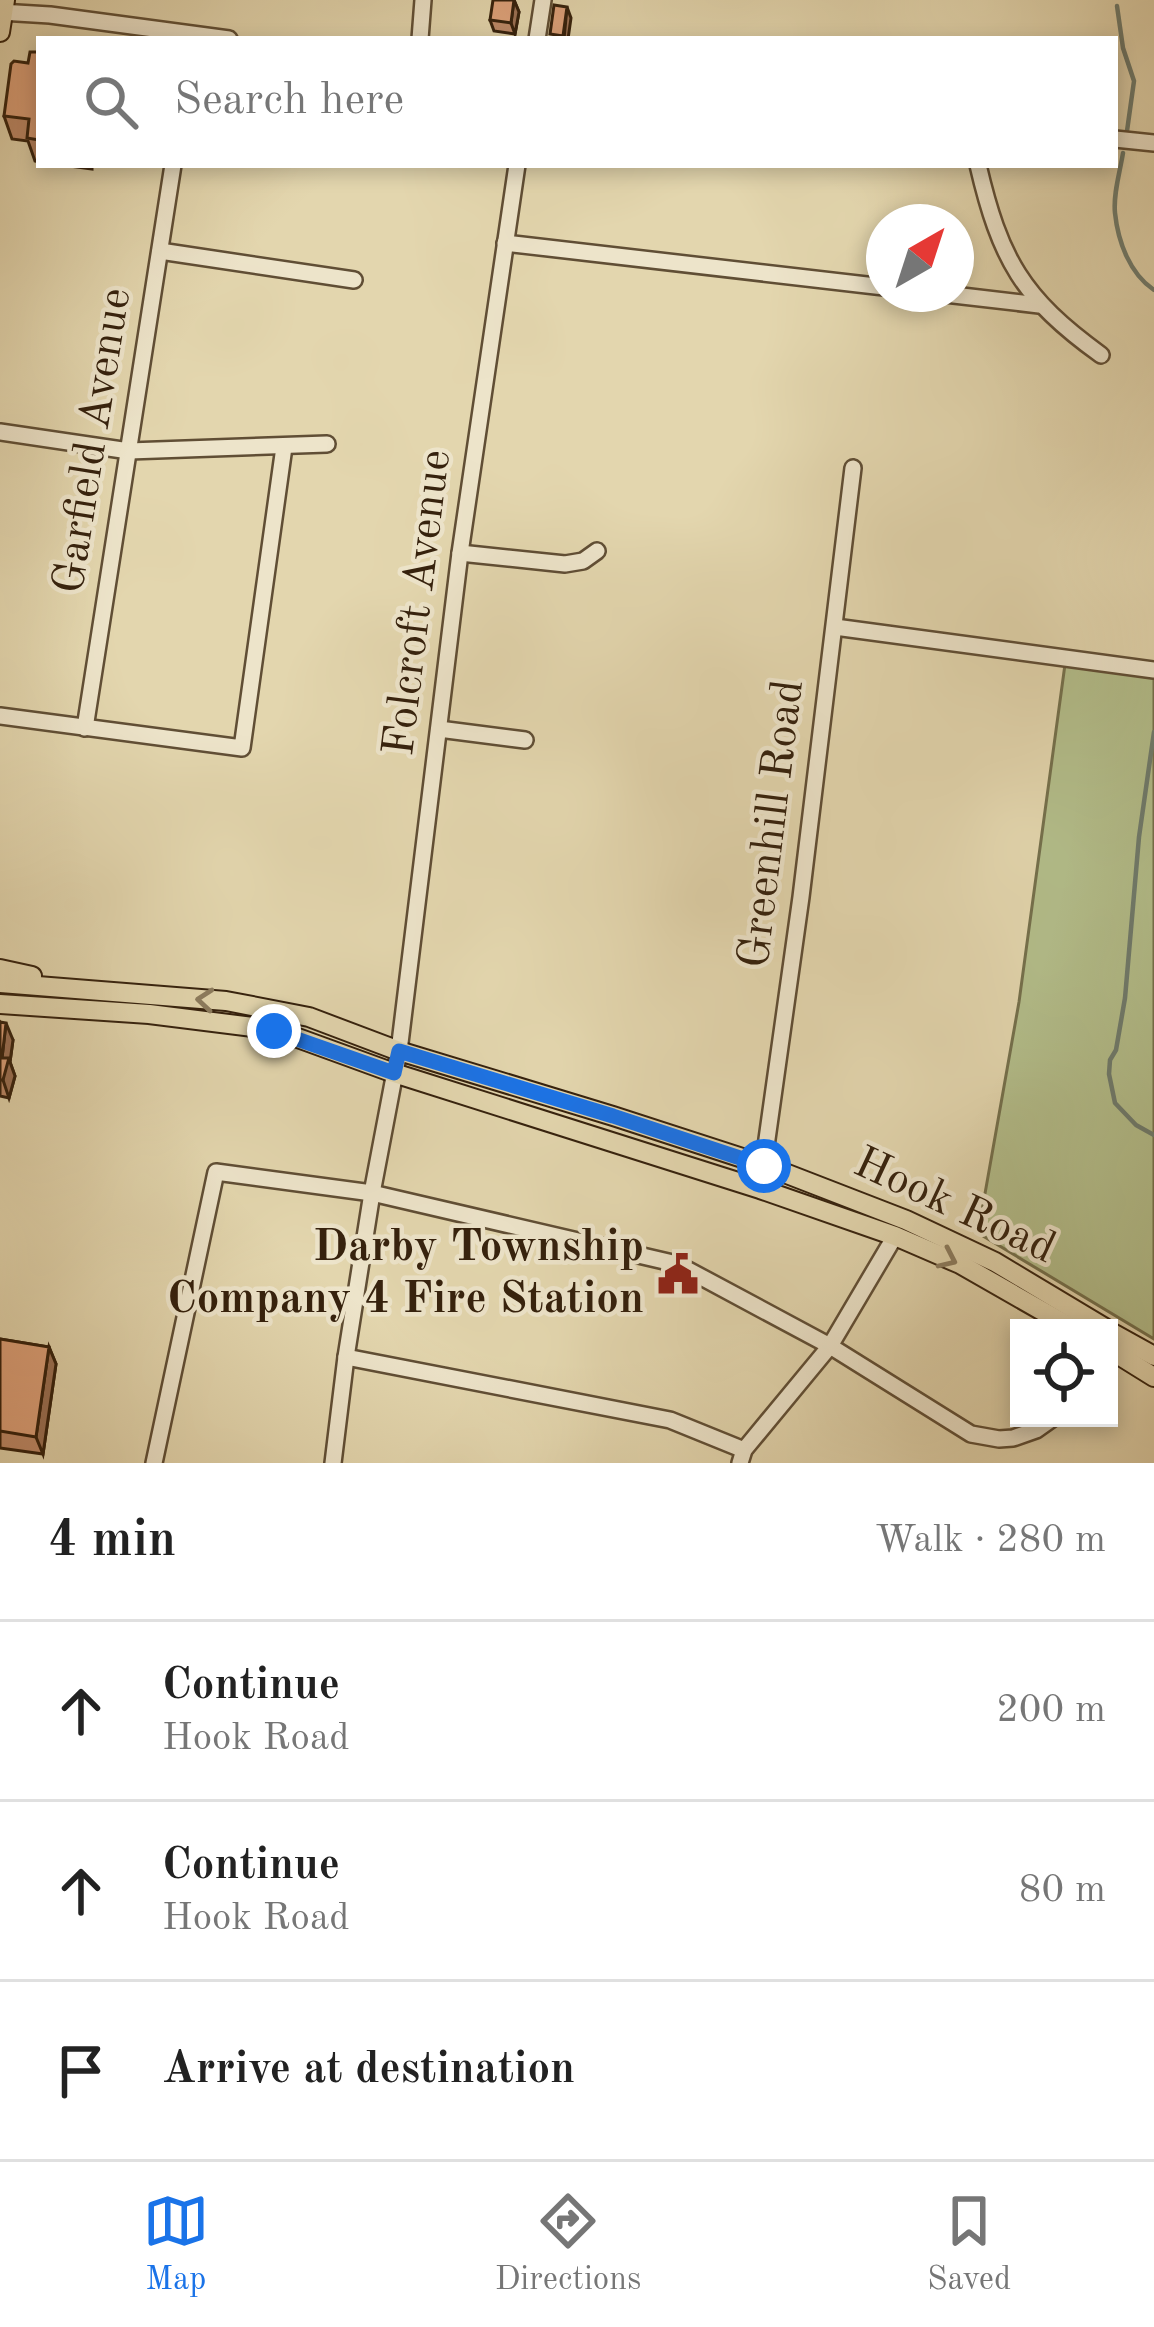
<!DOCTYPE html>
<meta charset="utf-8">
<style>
:root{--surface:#fff;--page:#f6f6f6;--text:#222;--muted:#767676;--line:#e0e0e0;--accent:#1a73e8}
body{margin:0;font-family:"Old Standard TT",serif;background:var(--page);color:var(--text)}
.controls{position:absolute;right:36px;bottom:36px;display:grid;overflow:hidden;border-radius:0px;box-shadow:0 6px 18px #0003}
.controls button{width:108px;height:108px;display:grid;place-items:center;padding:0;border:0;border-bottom:3px solid var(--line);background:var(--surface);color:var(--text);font:60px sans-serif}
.compass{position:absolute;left:866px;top:204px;width:108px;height:108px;border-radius:50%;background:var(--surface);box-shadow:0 6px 18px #0003;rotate:39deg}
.stop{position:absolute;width:36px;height:36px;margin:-27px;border:9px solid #1a73e8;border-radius:50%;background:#fff}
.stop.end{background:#1a73e8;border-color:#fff;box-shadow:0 3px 12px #0008}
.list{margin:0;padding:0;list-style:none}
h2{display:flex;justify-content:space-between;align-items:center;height:156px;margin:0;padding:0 48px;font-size:51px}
h2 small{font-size:39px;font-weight:400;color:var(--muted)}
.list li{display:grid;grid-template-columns:78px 1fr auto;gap:36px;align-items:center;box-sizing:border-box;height:180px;padding:0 48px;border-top:3px solid var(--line)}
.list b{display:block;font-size:45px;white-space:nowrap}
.list p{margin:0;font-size:39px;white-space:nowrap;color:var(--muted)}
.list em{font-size:39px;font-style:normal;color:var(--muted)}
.icon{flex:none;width:66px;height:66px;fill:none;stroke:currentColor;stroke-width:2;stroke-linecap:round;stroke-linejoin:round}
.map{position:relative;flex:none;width:1154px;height:1463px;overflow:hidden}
.search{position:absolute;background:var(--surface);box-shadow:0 6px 18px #0003;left:36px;right:36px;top:36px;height:132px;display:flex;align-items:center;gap:30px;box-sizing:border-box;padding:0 42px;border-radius:0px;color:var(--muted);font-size:45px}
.sheet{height:696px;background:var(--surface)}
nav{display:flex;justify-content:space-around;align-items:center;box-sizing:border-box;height:168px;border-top:3px solid var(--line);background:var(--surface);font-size:33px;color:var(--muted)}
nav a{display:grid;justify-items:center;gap:6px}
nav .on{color:var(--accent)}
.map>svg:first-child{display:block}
.green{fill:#b3be8b;stroke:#74704c;stroke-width:3}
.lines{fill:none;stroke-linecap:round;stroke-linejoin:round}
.stream{stroke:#6f7c6e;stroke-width:4.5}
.minor-casing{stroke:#604e35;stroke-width:20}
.major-casing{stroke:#35210d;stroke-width:22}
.minor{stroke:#ede4ca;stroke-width:15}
.major{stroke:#e3d6ae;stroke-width:18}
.wall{fill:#be8a69;stroke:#35210d;stroke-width:3}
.shaded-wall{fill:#9b7155;stroke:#35210d;stroke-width:3}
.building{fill:#dda17a;stroke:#35210d;stroke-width:3}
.oneway{stroke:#8c7c5e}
.route{stroke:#1a73e8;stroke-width:15}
.labels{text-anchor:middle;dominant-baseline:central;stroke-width:9;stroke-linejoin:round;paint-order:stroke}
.street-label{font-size:45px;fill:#35210d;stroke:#ede4ca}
.poi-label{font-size:45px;font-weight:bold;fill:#35210d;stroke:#ede4ca;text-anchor:end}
</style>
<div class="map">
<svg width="1154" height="1463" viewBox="0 0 1154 1463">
<rect width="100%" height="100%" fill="#e3d6ae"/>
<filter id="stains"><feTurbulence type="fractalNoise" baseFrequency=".00167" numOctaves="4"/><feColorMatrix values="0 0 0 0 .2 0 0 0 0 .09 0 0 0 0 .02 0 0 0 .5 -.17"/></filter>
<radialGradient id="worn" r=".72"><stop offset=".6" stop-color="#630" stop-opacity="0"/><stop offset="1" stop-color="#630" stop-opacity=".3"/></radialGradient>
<path class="green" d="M 1066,657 L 1154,670 L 1154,1339 L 978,1233 L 1019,1002 Z"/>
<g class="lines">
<g class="stream">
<path d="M 1117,6 L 1123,48 L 1134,81 L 1127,131"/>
<path d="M 1123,153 C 1120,172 1113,194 1115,213 C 1118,242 1130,274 1154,290"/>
<path d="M 1154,732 L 1139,837 L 1125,998 L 1116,1050 L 1110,1060 L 1109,1074 L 1115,1103 L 1136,1125 L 1154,1135"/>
</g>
<g class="minor-casing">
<g id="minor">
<path d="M 0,12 L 50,15 L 229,39"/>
<path d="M 420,39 L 423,0"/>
<path d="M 537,39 L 543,0"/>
<path d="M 1115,139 L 1154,143"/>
<path d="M 978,165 C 1000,259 1022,298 1101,355"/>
<path d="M 505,243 L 884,287"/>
<path d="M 160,251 L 354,280"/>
<path d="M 945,294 L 1039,305"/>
<path d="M 0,432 L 129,451 L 327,444"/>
<path d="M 460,553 L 565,564 L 583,561 L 597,551"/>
<path d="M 835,627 L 1154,670"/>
<path d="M 0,716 L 242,748 L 284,447"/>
<path d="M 85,728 L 173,165"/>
<path d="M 439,729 L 525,740"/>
<path d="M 760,1189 L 801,897 L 853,468"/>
<path d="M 346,1357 L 670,1420 L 744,1450"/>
<path d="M 154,1463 L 216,1172 L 372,1193 L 677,1264 L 830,1346 L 971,1434 L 999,1439 L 1013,1438 L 1036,1430 L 1053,1418"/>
<path d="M 333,1463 L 346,1357 L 372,1193 L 399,1051 L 460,553 L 517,165"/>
<path d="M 740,1463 L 744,1450 L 830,1346 L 895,1236"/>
</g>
</g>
<g class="major-casing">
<g id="major">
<path d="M 0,32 L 5,0"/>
<path d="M 0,969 L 32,976"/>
<path d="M 0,983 L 226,1001 L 309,1017 L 399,1051 L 613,1116 L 764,1165 L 906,1220 L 995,1262 L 1105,1328"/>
<path d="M 0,1004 L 149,1014 L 253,1027 L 295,1037 L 394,1073 L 760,1189 L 895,1236 L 960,1264 L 1072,1328"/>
<path d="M 1109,1331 L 1154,1356"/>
<path d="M 1109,1349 L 1154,1377"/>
</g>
</g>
<use href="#minor" class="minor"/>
<use href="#major" class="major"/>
</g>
<g class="wall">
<path d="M 514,0 L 519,12 L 515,34 L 494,31 L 490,20 Z"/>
<path d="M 39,52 L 39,162 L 35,161 L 28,141 L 12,139 L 4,116 L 28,63 Z"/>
<path d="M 62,165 L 92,165 L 92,169 Z"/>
<path d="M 0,1022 L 13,1040 L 10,1062 L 15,1076 L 9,1098 L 0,1096 Z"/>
<path d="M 0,1339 L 49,1347 L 56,1364 L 43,1454 L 0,1448 Z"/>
</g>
<g class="shaded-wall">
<path d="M 514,0 L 519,12 L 515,34 L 511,23 Z"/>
<path d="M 567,7 L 571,18 L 568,39 L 564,39 Z"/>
<path d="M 6,1023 L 13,1040 L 10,1062 L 15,1076 L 9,1098 L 3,1080 L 2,1058 Z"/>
<path d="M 49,1347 L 56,1364 L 43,1454 L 36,1437 Z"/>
</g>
<g class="building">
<path d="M 493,0 L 514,0 L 511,23 L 490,20 Z"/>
<path d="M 554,5 L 567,7 L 563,36 L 550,34 Z"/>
<path d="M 30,52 L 39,52 L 39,140 L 27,138 L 29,119 L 4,116 L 11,64 L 14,61 L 28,63 Z"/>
<path d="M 0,1022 L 6,1023 L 2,1058 L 9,1058 L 3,1080 L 0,1080 Z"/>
<path d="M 0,1339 L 49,1347 L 36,1437 L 0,1431 Z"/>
</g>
<defs><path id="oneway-chevron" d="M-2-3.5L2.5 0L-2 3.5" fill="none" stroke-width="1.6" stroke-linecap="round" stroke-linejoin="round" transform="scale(3)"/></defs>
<g class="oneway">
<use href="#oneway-chevron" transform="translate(205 1000) rotate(-175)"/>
<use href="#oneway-chevron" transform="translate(948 1259) rotate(25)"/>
</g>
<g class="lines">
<path class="route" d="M 274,1031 L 394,1073 L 399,1051 L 613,1116 L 764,1166"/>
</g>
<defs>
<g id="civic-bare" transform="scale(3.24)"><path d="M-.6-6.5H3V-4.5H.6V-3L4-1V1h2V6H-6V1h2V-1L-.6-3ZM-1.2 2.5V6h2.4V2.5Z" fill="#8f2418" stroke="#ede4ca" stroke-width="2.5" paint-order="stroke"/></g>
</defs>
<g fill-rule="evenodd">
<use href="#civic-bare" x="678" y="1274"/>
</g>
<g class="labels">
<g class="street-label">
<text transform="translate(94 441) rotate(-81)">Garfield Avenue</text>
<text transform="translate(419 603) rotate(-83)">Folcroft Avenue</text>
<text transform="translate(773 824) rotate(-83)">Greenhill Road</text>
<text transform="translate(954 1207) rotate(25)">Hook Road</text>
</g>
<g class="poi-label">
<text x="644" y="1248">Darby Township<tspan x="644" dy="52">Company 4 Fire Station</tspan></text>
</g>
</g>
<rect width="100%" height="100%" filter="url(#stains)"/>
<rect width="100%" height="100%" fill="url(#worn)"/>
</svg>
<div class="controls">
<button><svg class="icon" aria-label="locate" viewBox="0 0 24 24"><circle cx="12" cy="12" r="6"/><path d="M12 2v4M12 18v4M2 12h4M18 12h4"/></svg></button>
</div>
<svg class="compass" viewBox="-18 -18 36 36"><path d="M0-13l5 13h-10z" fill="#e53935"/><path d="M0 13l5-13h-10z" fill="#767676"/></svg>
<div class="stop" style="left:764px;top:1166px"></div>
<div class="stop end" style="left:274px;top:1031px"></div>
<div class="search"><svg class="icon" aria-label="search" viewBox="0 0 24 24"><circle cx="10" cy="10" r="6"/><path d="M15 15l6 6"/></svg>Search here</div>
</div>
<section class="sheet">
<h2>4 min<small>Walk · 280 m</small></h2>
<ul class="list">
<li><svg class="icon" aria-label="ahead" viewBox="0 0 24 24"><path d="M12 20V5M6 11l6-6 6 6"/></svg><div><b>Continue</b><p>Hook Road</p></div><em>200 m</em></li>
<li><svg class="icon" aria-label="ahead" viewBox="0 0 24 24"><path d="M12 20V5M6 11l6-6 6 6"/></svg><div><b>Continue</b><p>Hook Road</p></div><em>80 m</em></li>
<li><svg class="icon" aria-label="arrive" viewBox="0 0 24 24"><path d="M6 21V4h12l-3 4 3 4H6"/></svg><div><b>Arrive at destination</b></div></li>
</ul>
</section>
<nav>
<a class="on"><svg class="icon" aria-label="map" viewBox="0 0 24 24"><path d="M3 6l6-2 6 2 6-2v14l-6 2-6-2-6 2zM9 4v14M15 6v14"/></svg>Map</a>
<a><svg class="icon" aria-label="directions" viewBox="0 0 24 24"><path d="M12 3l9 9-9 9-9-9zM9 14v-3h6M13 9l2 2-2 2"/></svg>Directions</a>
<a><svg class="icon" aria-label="saved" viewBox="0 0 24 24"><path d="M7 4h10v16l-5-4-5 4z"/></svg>Saved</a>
</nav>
